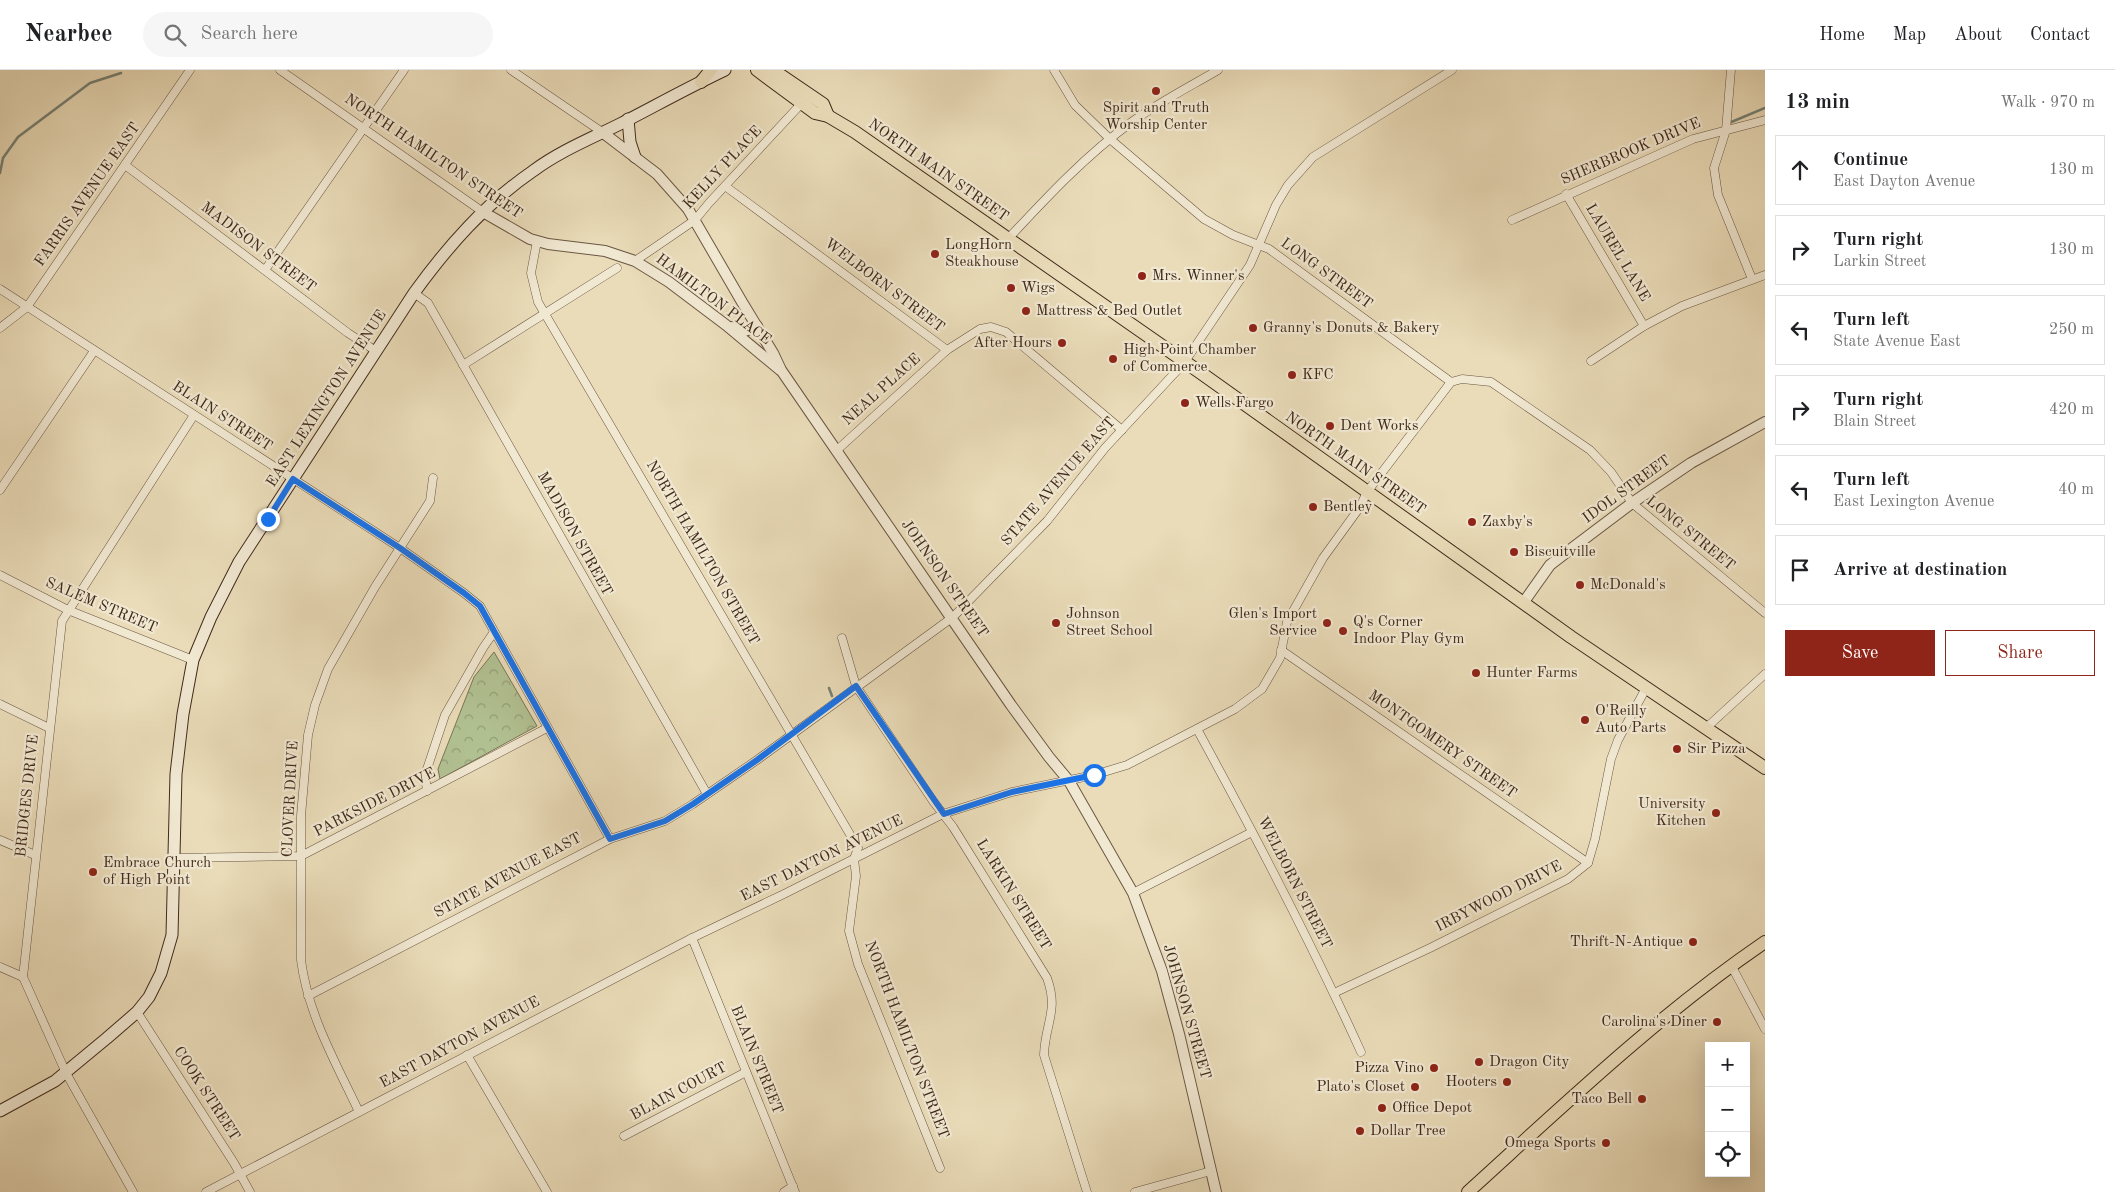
<!DOCTYPE html>
<meta charset="utf-8">
<style>
:root{--surface:#fff;--page:#f6f6f6;--text:#202124;--muted:#757577;--line:#e0e0e0;--accent:#8f2418}
body{margin:0;font-family:"Old Standard TT",serif;background:var(--page);color:var(--text)}
.controls{position:absolute;right:15px;bottom:15px;display:grid;overflow:hidden;border-radius:0px;box-shadow:0 5px 20px #0002}
.controls button{width:45px;height:45px;display:grid;place-items:center;padding:0;border:0;border-bottom:1px solid var(--line);background:var(--surface);color:var(--text);font:25px sans-serif}
.stop{position:absolute;width:15px;height:15px;margin:-11px;border:4px solid #1a73e8;border-radius:50%;background:#fff}
.stop.end{background:#1a73e8;border-color:#fff;box-shadow:0 1px 5px #0008}
.list{margin:0;padding:0;list-style:none}
h2{display:flex;justify-content:space-between;align-items:center;height:65px;margin:0;padding:0 20px;font-size:21px}
h2 small{font-size:16px;font-weight:400;color:var(--muted)}
.list li{display:grid;grid-template-columns:32px 1fr auto;gap:15px;align-items:center;box-sizing:border-box;height:70px;margin:0 10px 10px;padding:0 10px;border:1px solid var(--line);border-radius:0px}
.list b{display:block;font-size:19px;white-space:nowrap}
.list p{margin:0;font-size:16px;white-space:nowrap;color:var(--muted)}
.list em{font-size:16px;font-style:normal;color:var(--muted)}
.actions{display:flex;gap:10px;padding:15px 20px}
.actions a{flex:1;padding:11px 0;border:1px solid var(--accent);border-radius:0px;text-align:center;font-size:18px;color:var(--accent)}
.actions .main{background:var(--accent);color:#fff}
.icon{flex:none;width:28px;height:28px;fill:none;stroke:currentColor;stroke-width:2;stroke-linecap:round;stroke-linejoin:round}
.map{position:relative;flex:none;width:1765px;height:1122px;overflow:hidden}
header{display:flex;align-items:center;gap:30px;box-sizing:border-box;height:70px;padding:0 25px;background:var(--surface);border-bottom:1px solid var(--line)}
header strong{font-size:24px}
nav{display:flex;gap:28px;margin-inline-start:auto;font-size:18px}
.search{width:350px;height:45px;background:var(--page);display:flex;align-items:center;gap:12px;box-sizing:border-box;padding:0 18px;border-radius:28px;color:var(--muted);font-size:19px}
main{display:flex}
aside{flex:1;background:var(--surface)}
.map>svg:first-child{display:block}
.park{fill:url(#park-crowns);stroke:#797656}
.lines{fill:none;stroke-linecap:round;stroke-linejoin:round}
.stream{stroke:#758175;stroke-width:2.5}
.minor-casing{stroke:#6a5642;stroke-width:9}
.tertiary-casing{stroke:#6a5642;stroke-width:12}
.secondary-casing{stroke:#402a1a;stroke-width:13}
.primary-casing{stroke:#402a1a;stroke-width:14}
.minor{stroke:#f1e8d2;stroke-width:8}
.tertiary{stroke:#f1e8d2;stroke-width:10}
.secondary{stroke:#f1e8d2;stroke-width:11}
.primary{stroke:#eadcb9;stroke-width:12}
.route{stroke:#1a73e8;stroke-width:6}
.poi-dot{fill:#8f2418;stroke:#f1e8d2;stroke-width:2}
.labels{text-anchor:middle;dominant-baseline:central;stroke-width:4.5;stroke-linejoin:round;paint-order:stroke}
.poi-label{font-size:15px;fill:#402a1a;stroke:#f1e8d2;text-anchor:start}
.street-label{font-size:15px;fill:#402a1a;stroke:#f1e8d2}
</style>
<header>
<strong>Nearbee</strong>
<div class="search"><svg class="icon" aria-label="search" viewBox="0 0 24 24"><circle cx="10" cy="10" r="6"/><path d="M15 15l6 6"/></svg>Search here</div>
<nav><a>Home</a><a>Map</a><a>About</a><a>Contact</a></nav>
</header>
<main>
<div class="map">
<svg width="1765" height="1122" viewBox="0 0 1765 1122">
<defs>
<pattern id="park-crowns" width="20" height="18" patternUnits="userSpaceOnUse" patternTransform="scale(1.25)"><rect width="20" height="18" fill="#b2c293"/><path d="M2 6a3 3 0 1 1 6 0M12 15a3 3 0 1 1 6 0" fill="none" stroke="#929e77"/></pattern>
</defs>
<rect width="100%" height="100%" fill="#eadcb9"/>
<filter id="stains"><feTurbulence type="fractalNoise" baseFrequency=".004" numOctaves="4"/><feColorMatrix values="0 0 0 0 .2 0 0 0 0 .09 0 0 0 0 .02 0 0 0 .5 -.17"/></filter>
<radialGradient id="worn" r=".72"><stop offset=".6" stop-color="#630" stop-opacity="0"/><stop offset="1" stop-color="#630" stop-opacity=".3"/></radialGradient>
<path class="park" d="M 494,582 L 537,656 L 440,709 L 438,699 L 474,607 Z"/>
<g class="lines">
<g class="stream">
<path d="M 1729,53 L 1765,38"/>
<path d="M 0,103 L 3,88 L 18,67 L 90,13 L 121,3"/>
<path d="M 829,618 L 832,626"/>
</g>
<g class="minor-casing">
<g id="minor">
<path d="M 280,0 L 483,142"/>
<path d="M 511,0 L 602,62"/>
<path d="M 1054,0 L 1075,35 L 1110,69 L 1204,149 L 1233,165 L 1269,179 L 1451,312"/>
<path d="M 1731,0 L 1726,60 L 1714,98 L 1718,125 L 1752,209"/>
<path d="M 125,95 L 348,263 L 376,281"/>
<path d="M 725,116 L 947,280"/>
<path d="M 1566,124 L 1644,256"/>
<path d="M 1512,150 L 1693,69 L 1765,50"/>
<path d="M 1007,170 C 1046,128 1086,85 1133,51 C 1160,32 1189,17 1218,0"/>
<path d="M 537,171 L 531,203 L 538,232 L 858,778 L 854,789 L 856,806 L 849,861 L 858,894 L 940,1098"/>
<path d="M 635,191 L 695,150 L 709,133 L 801,34"/>
<path d="M 265,200 L 404,0"/>
<path d="M 0,219 L 400,478 L 464,523 L 480,536 L 610,769"/>
<path d="M 414,223 L 428,233 L 707,724"/>
<path d="M 0,258 L 27,237 L 190,0"/>
<path d="M 1591,291 L 1644,256 L 1682,236 L 1765,205"/>
<path d="M 463,295 L 617,198"/>
<path d="M 836,381 L 947,280 L 980,259 L 991,257 L 1006,262 L 1122,360"/>
<path d="M 0,420 L 94,281"/>
<path d="M 0,505 L 68,540 L 193,590"/>
<path d="M 842,568 L 856,616 L 933,731 L 953,757 L 1047,908 C 1059,941 1045,953 1044,985 L 1087,1122"/>
<path d="M 1281,580 L 1588,793"/>
<path d="M 0,634 L 49,658"/>
<path d="M 1706,658 L 1765,604"/>
<path d="M 1197,659 C 1255,765 1311,872 1361,982"/>
<path d="M 427,721 L 425,705 L 445,645 L 483,578 L 494,562"/>
<path d="M 0,770 L 35,785"/>
<path d="M 174,788 L 301,786 L 547,658"/>
<path d="M 1133,823 L 1252,762"/>
<path d="M 692,868 L 795,1122"/>
<path d="M 1731,895 L 1765,959"/>
<path d="M 0,897 L 23,907"/>
<path d="M 1334,923 L 1430,878 L 1568,809 L 1588,793 L 1595,769 L 1611,689 L 1618,670 L 1646,618"/>
<path d="M 308,926 L 610,769 L 665,751 L 693,734 L 757,690 L 953,547 L 1047,451 L 1105,378 L 1184,293 L 1250,195 L 1276,135 L 1288,115 L 1313,87 L 1452,0"/>
<path d="M 137,942 L 234,1093 L 250,1122"/>
<path d="M 467,985 L 547,1122"/>
<path d="M 359,1042 C 336,993 308,945 301,890 L 301,746 L 308,665 L 315,635 L 328,599 L 375,517 L 430,431 L 433,408"/>
<path d="M 624,1066 L 746,1002"/>
<path d="M 133,1122 L 66,1003 L 23,907 L 62,551 L 194,345"/>
<path d="M 206,1122 L 692,868 L 784,824 L 943,744 L 1012,722 L 1094,705 L 1127,695 L 1235,639 L 1262,619 L 1280,588 L 1287,552 L 1323,488 L 1360,437 L 1367,422 L 1451,312 L 1462,309 L 1491,312 L 1590,380 L 1611,402 L 1632,433 L 1765,543"/>
<path d="M 784,1122 L 793,1116"/>
<path d="M 1135,1122 L 1211,1101"/>
</g>
</g>
<g class="tertiary-casing">
<g id="tertiary">
<path d="M 602,62 L 657,104 L 688,139 L 742,232 L 773,283 L 781,300 L 1011,635 L 1049,687 L 1069,711 L 1133,823 L 1162,901 L 1179,964 L 1216,1122"/>
<path d="M 483,142 L 530,169 L 548,174 L 605,181 L 635,191 L 669,212 L 726,255 L 780,300"/>
<path d="M 732,257 L 745,261 L 757,256"/>
<path d="M 1523,533 L 1550,495 L 1563,485 L 1632,433 L 1691,393 L 1765,352"/>
</g>
</g>
<g class="secondary-casing">
<g id="secondary">
<path d="M 628,49 L 630,72 L 635,87"/>
<path d="M 0,1041 L 55,1011 L 107,968 L 137,942 L 149,927 L 161,903 L 172,865 L 176,704 L 183,644 L 193,590 L 211,547 L 239,492 L 414,223 C 448,176 485,134 533,101 C 560,81 590,69 620,54 C 655,36 689,17 725,0"/>
</g>
</g>
<g class="primary-casing">
<g id="primary">
<path d="M 757,0 L 815,43 L 828,46 L 855,62 L 1201,303 L 1571,567 L 1765,698"/>
<path d="M 773,0 L 823,34 L 828,46"/>
<path d="M 701,12 L 711,0"/>
<path d="M 1468,1122 C 1564,1035 1658,945 1765,872"/>
</g>
</g>
<use href="#minor" class="minor"/>
<use href="#tertiary" class="tertiary"/>
<use href="#secondary" class="secondary"/>
<use href="#primary" class="primary"/>
</g>
<g class="lines">
<path class="route" d="M 268,449 L 293,409 L 400,478 L 464,523 L 480,536 L 610,769 L 665,751 L 693,734 L 757,690 L 856,616 L 944,744 L 1012,722 L 1094,705"/>
</g>
<g class="poi-dot">
<circle cx="1156" cy="21" r="5"/>
<circle cx="935" cy="184" r="5"/>
<circle cx="1142" cy="206" r="5"/>
<circle cx="1011" cy="218" r="5"/>
<circle cx="1026" cy="241" r="5"/>
<circle cx="1253" cy="258" r="5"/>
<circle cx="1062" cy="273" r="5"/>
<circle cx="1113" cy="289" r="5"/>
<circle cx="1292" cy="305" r="5"/>
<circle cx="1185" cy="333" r="5"/>
<circle cx="1330" cy="356" r="5"/>
<circle cx="1313" cy="437" r="5"/>
<circle cx="1472" cy="452" r="5"/>
<circle cx="1514" cy="482" r="5"/>
<circle cx="1580" cy="515" r="5"/>
<circle cx="1056" cy="553" r="5"/>
<circle cx="1327" cy="553" r="5"/>
<circle cx="1343" cy="561" r="5"/>
<circle cx="1476" cy="603" r="5"/>
<circle cx="1585" cy="650" r="5"/>
<circle cx="1677" cy="679" r="5"/>
<circle cx="1716" cy="743" r="5"/>
<circle cx="93" cy="802" r="5"/>
<circle cx="1693" cy="872" r="5"/>
<circle cx="1717" cy="952" r="5"/>
<circle cx="1479" cy="992" r="5"/>
<circle cx="1434" cy="998" r="5"/>
<circle cx="1507" cy="1012" r="5"/>
<circle cx="1415" cy="1017" r="5"/>
<circle cx="1642" cy="1029" r="5"/>
<circle cx="1382" cy="1038" r="5"/>
<circle cx="1360" cy="1061" r="5"/>
<circle cx="1606" cy="1073" r="5"/>
</g>
<g class="labels">
<g class="poi-label">
<text x="1156" y="38" text-anchor="middle">Spirit and Truth<tspan x="1156" dy="17">Worship Center</tspan></text>
<text x="945" y="175">LongHorn<tspan x="945" dy="17">Steakhouse</tspan></text>
<text x="1152" y="206">Mrs. Winner's</text>
<text x="1021" y="218">Wigs</text>
<text x="1036" y="241">Mattress &amp; Bed Outlet</text>
<text x="1263" y="258">Granny's Donuts &amp; Bakery</text>
<text x="1052" y="273" text-anchor="end">After Hours</text>
<text x="1123" y="280">High Point Chamber<tspan x="1123" dy="17">of Commerce</tspan></text>
<text x="1302" y="305">KFC</text>
<text x="1195" y="333">Wells Fargo</text>
<text x="1340" y="356">Dent Works</text>
<text x="1323" y="437">Bentley</text>
<text x="1482" y="452">Zaxby's</text>
<text x="1524" y="482">Biscuitville</text>
<text x="1590" y="515">McDonald's</text>
<text x="1066" y="544">Johnson<tspan x="1066" dy="17">Street School</tspan></text>
<text x="1317" y="544" text-anchor="end">Glen's Import<tspan x="1317" dy="17">Service</tspan></text>
<text x="1353" y="552">Q's Corner<tspan x="1353" dy="17">Indoor Play Gym</tspan></text>
<text x="1486" y="603">Hunter Farms</text>
<text x="1595" y="641">O'Reilly<tspan x="1595" dy="17">Auto Parts</tspan></text>
<text x="1687" y="679">Sir Pizza</text>
<text x="1706" y="734" text-anchor="end">University<tspan x="1706" dy="17">Kitchen</tspan></text>
<text x="103" y="793">Embrace Church<tspan x="103" dy="17">of High Point</tspan></text>
<text x="1683" y="872" text-anchor="end">Thrift-N-Antique</text>
<text x="1707" y="952" text-anchor="end">Carolina's Diner</text>
<text x="1489" y="992">Dragon City</text>
<text x="1424" y="998" text-anchor="end">Pizza Vino</text>
<text x="1497" y="1012" text-anchor="end">Hooters</text>
<text x="1405" y="1017" text-anchor="end">Plato's Closet</text>
<text x="1632" y="1029" text-anchor="end">Taco Bell</text>
<text x="1392" y="1038">Office Depot</text>
<text x="1370" y="1061">Dollar Tree</text>
<text x="1596" y="1073" text-anchor="end">Omega Sports</text>
</g>
<g class="street-label">
<text transform="translate(1631 82) rotate(-23)">SHERBROOK DRIVE</text>
<text transform="translate(433 87) rotate(34)">NORTH HAMILTON STREET</text>
<text transform="translate(723 98) rotate(-47)">KELLY PLACE</text>
<text transform="translate(938 101) rotate(35)">NORTH MAIN STREET</text>
<text transform="translate(88 125) rotate(-55)">FARRIS AVENUE EAST</text>
<text transform="translate(258 178) rotate(37)">MADISON STREET</text>
<text transform="translate(1617 183) rotate(59)">LAUREL LANE</text>
<text transform="translate(1326 204) rotate(36)">LONG STREET</text>
<text transform="translate(884 216) rotate(37)">WELBORN STREET</text>
<text transform="translate(713 230) rotate(37)">HAMILTON PLACE</text>
<text transform="translate(882 320) rotate(-42)">NEAL PLACE</text>
<text transform="translate(327 329) rotate(-57)">EAST LEXINGTON AVENUE</text>
<text transform="translate(222 347) rotate(33)">BLAIN STREET</text>
<text transform="translate(1355 394) rotate(35)">NORTH MAIN STREET</text>
<text transform="translate(1059 412) rotate(-49)">STATE AVENUE EAST</text>
<text transform="translate(1627 420) rotate(-36)">IDOL STREET</text>
<text transform="translate(574 464) rotate(61)">MADISON STREET</text>
<text transform="translate(1690 464) rotate(39)">LONG STREET</text>
<text transform="translate(702 483) rotate(60)">NORTH HAMILTON STREET</text>
<text transform="translate(944 509) rotate(55)">JOHNSON STREET</text>
<text transform="translate(101 536) rotate(23)">SALEM STREET</text>
<text transform="translate(1442 675) rotate(35)">MONTGOMERY STREET</text>
<text transform="translate(28 726) rotate(-84)">BRIDGES DRIVE</text>
<text transform="translate(291 729) rotate(-87)">CLOVER DRIVE</text>
<text transform="translate(375 733) rotate(-27)">PARKSIDE DRIVE</text>
<text transform="translate(822 789) rotate(-26)">EAST DAYTON AVENUE</text>
<text transform="translate(508 806) rotate(-28)">STATE AVENUE EAST</text>
<text transform="translate(1294 813) rotate(63)">WELBORN STREET</text>
<text transform="translate(1013 825) rotate(58)">LARKIN STREET</text>
<text transform="translate(1499 827) rotate(-27)">IRBYWOOD DRIVE</text>
<text transform="translate(1186 942) rotate(74)">JOHNSON STREET</text>
<text transform="translate(906 970) rotate(69)">NORTH HAMILTON STREET</text>
<text transform="translate(460 973) rotate(-28)">EAST DAYTON AVENUE</text>
<text transform="translate(756 990) rotate(68)">BLAIN STREET</text>
<text transform="translate(679 1022) rotate(-28)">BLAIN COURT</text>
<text transform="translate(206 1024) rotate(57)">COOK STREET</text>
</g>
</g>
<rect width="100%" height="100%" filter="url(#stains)"/>
<rect width="100%" height="100%" fill="url(#worn)"/>
</svg>
<div class="controls">
<button>+</button>
<button>−</button>
<button><svg class="icon" aria-label="locate" viewBox="0 0 24 24"><circle cx="12" cy="12" r="6"/><path d="M12 2v4M12 18v4M2 12h4M18 12h4"/></svg></button>
</div>
<div class="stop" style="left:1094px;top:705px"></div>
<div class="stop end" style="left:268px;top:449px"></div>
</div>
<aside>
<h2>13 min<small>Walk · 970 m</small></h2>
<ul class="list">
<li><svg class="icon" aria-label="ahead" viewBox="0 0 24 24"><path d="M12 20V5M6 11l6-6 6 6"/></svg><div><b>Continue</b><p>East Dayton Avenue</p></div><em>130 m</em></li>
<li><svg class="icon" aria-label="right" viewBox="0 0 24 24"><path d="M7 20v-9h11M14 6l5 5-5 5"/></svg><div><b>Turn right</b><p>Larkin Street</p></div><em>130 m</em></li>
<li><svg class="icon" aria-label="left" viewBox="0 0 24 24"><path d="M17 20v-9H6M10 6l-5 5 5 5"/></svg><div><b>Turn left</b><p>State Avenue East</p></div><em>250 m</em></li>
<li><svg class="icon" aria-label="right" viewBox="0 0 24 24"><path d="M7 20v-9h11M14 6l5 5-5 5"/></svg><div><b>Turn right</b><p>Blain Street</p></div><em>420 m</em></li>
<li><svg class="icon" aria-label="left" viewBox="0 0 24 24"><path d="M17 20v-9H6M10 6l-5 5 5 5"/></svg><div><b>Turn left</b><p>East Lexington Avenue</p></div><em>40 m</em></li>
<li><svg class="icon" aria-label="arrive" viewBox="0 0 24 24"><path d="M6 21V4h12l-3 4 3 4H6"/></svg><div><b>Arrive at destination</b></div></li>
</ul>
<div class="actions"><a class="main">Save</a><a>Share</a></div>
</aside>
</main>
